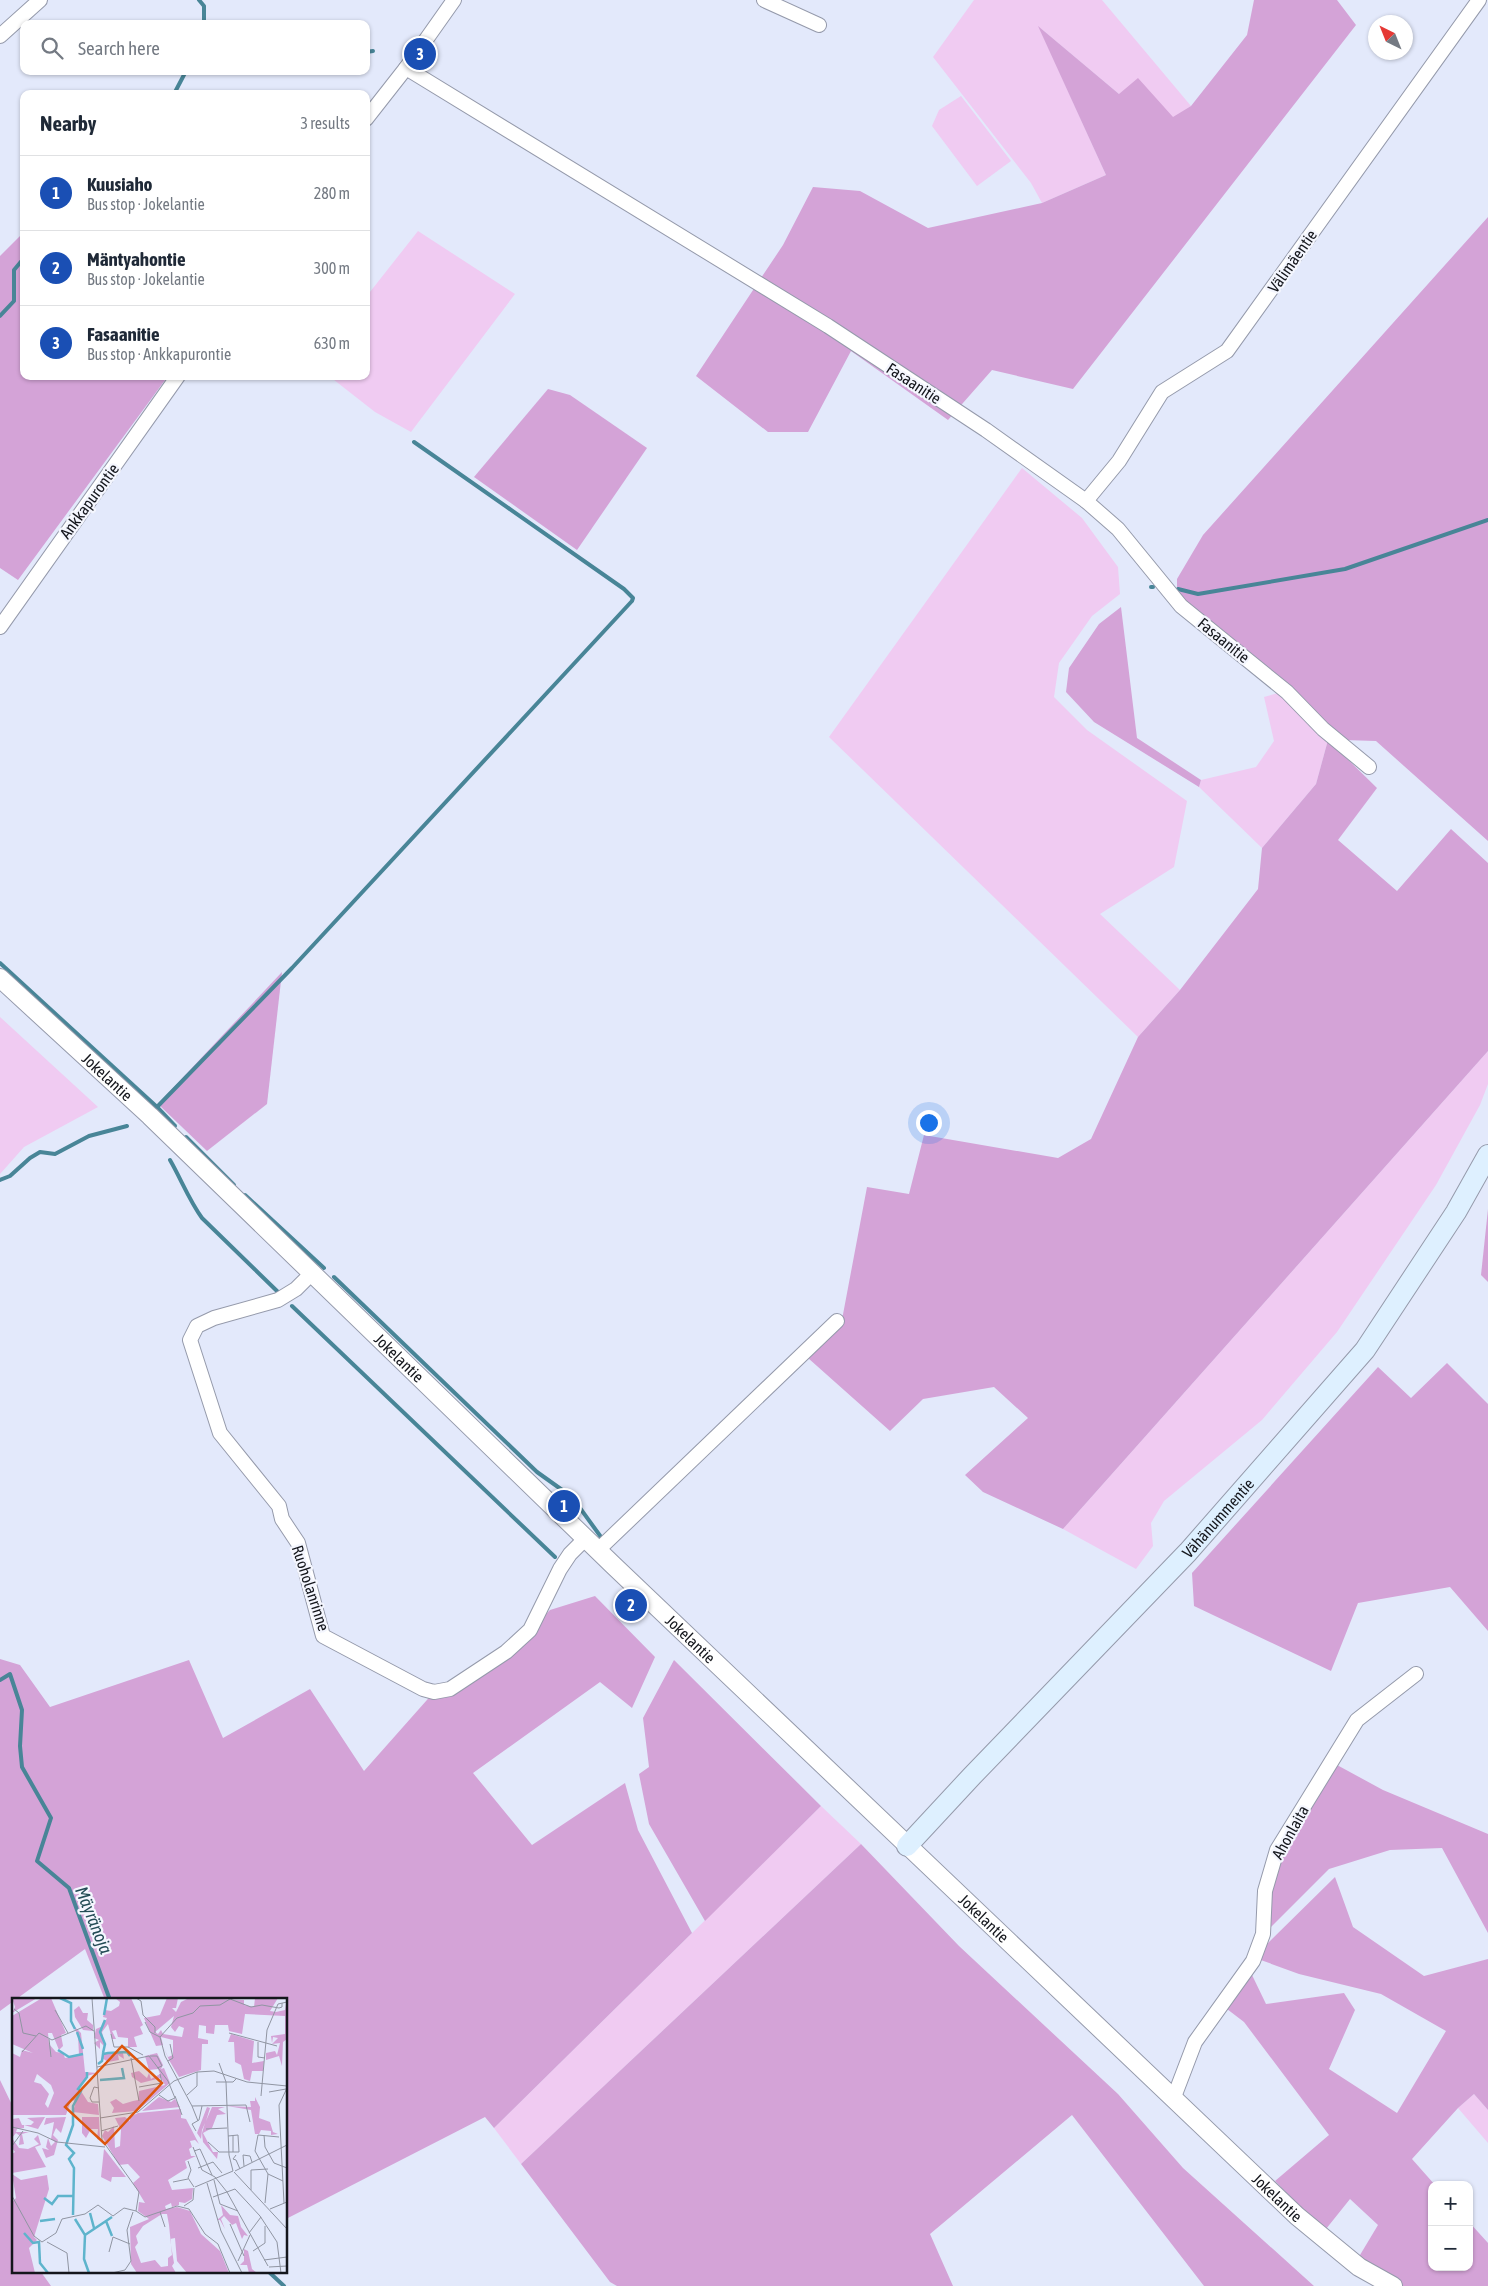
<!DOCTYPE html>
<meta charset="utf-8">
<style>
:root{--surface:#fff;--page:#f2f2f3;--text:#1f2937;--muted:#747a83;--line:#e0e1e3;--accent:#111827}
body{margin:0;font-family:"Asap Condensed",sans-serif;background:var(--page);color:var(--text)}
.controls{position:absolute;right:15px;bottom:15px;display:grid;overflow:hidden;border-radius:10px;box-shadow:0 1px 4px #0004}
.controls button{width:45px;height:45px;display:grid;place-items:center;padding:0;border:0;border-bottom:1px solid var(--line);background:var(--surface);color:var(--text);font:25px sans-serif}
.compass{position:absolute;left:1368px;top:15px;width:45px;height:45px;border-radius:50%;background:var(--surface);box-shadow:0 1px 4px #0004;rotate:317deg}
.you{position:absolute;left:928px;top:1122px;width:18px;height:18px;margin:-12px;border:4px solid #fff;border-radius:50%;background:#1a73e8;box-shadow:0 0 0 8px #1a73e833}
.badge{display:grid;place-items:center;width:32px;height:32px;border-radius:50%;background:var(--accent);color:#fff;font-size:16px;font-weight:700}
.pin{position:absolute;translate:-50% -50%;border:2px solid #fff;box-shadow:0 1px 5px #0006}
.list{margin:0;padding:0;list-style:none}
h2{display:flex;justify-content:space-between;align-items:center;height:65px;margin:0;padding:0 20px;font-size:21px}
h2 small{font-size:16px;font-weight:400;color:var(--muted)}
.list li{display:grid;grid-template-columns:32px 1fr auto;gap:15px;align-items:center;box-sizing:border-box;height:75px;padding:0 20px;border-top:1px solid var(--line)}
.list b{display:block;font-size:19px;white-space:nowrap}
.list p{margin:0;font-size:16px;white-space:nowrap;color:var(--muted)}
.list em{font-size:16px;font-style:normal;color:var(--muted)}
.icon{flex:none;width:28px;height:28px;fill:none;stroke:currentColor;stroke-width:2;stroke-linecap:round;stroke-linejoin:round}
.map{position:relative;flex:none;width:1488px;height:2286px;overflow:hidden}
.search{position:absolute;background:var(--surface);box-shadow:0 1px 4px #0004;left:20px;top:20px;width:350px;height:55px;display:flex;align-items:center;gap:12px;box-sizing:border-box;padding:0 18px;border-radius:10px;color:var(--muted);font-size:19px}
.panel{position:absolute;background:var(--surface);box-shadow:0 1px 4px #0004;left:20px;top:90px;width:350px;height:290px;border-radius:10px}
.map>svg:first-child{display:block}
.green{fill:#f0cbf2}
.forest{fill:#d4a3d7}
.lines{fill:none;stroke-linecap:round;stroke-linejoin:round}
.stream{stroke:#488597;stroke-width:4}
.minor-casing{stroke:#959aab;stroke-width:16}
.tertiary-casing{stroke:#959aab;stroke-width:20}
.secondary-casing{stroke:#959aab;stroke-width:22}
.minor{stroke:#fff;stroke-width:14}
.tertiary{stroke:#fff;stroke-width:18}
.secondary{stroke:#def0ff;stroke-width:20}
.labels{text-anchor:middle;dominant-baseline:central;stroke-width:4.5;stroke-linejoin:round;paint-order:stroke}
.street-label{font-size:16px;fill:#14161c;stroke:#f4f6fe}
.water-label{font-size:18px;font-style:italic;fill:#234b55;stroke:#f4f6fe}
.inset-river{fill:none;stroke:#5eb4cc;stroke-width:2.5}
.inset-road{fill:none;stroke:#9095a2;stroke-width:1}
.view{fill:#dd560d;fill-opacity:0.15;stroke:#dd560d;stroke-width:2.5}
.inset-edge{fill:none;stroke:#14161c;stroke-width:2.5}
</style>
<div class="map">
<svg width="1488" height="2286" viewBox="0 0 1488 2286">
<rect width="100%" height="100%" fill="#e3e9fb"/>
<g class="green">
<path d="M 974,0 L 1102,0 L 1191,106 L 1173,118 L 1119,94 L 1039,27 L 1106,175 L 1042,203 L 1031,183 L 933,57 Z"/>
<path d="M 961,96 L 1011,161 L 977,186 L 932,126 L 939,110 Z"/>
<path d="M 418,231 L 515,294 L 411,432 L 375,412 L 329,376 L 366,376 L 366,297 Z"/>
<path d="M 1022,468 L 1082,518 L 1118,567 L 1120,594 L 1092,616 L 1059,663 L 1054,697 L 1087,730 L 1187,801 L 1174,867 L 1100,914 L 1180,990 L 1138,1037 L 829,737 Z"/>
<path d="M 1278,693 L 1328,740 L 1316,784 L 1262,848 L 1199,787 L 1201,780 L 1256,767 L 1274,741 L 1264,697 Z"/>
<path d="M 0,1017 L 98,1107 L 24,1147 L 0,1174 Z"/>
<path d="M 1488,1051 L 1488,1084 L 1480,1105 L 1436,1185 L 1337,1332 L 1262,1420 L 1164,1501 L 1151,1523 L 1153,1546 L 1136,1569 L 1063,1529 Z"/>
<path d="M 821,1806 L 861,1844 L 521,2164 L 494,2128 Z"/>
<path d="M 1474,2094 L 1488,2110 L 1488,2143 L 1458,2108 Z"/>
</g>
<g class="forest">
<path d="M 1254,0 L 1337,0 L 1356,25 L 1073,389 L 992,370 L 948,420 L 851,351 L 808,432 L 768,432 L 696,376 L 783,245 L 813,187 L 860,191 L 928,228 L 1042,203 L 1106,175 L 1038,26 L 1119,94 L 1138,78 L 1173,117 L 1191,106 L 1247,35 Z"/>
<path d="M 1488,217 L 1488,841 L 1376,741 L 1344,740 L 1291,686 L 1177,595 L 1177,579 L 1203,535 Z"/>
<path d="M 24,232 L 24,376 L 168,376 L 18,580 L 0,568 L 0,256 Z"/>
<path d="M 548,389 L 570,395 L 647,448 L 577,550 L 474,477 Z"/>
<path d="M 1121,607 L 1137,738 L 1201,780 L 1199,787 L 1094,722 L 1066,692 L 1069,668 L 1099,624 Z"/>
<path d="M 1328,740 L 1377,788 L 1338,840 L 1397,891 L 1451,829 L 1488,863 L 1488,1051 L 1063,1529 L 983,1492 L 965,1475 L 1028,1418 L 994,1387 L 923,1399 L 890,1431 L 808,1358 L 841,1325 L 867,1187 L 909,1194 L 924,1135 L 1058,1158 L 1091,1139 L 1138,1037 L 1180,990 L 1258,889 L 1262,848 L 1316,784 Z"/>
<path d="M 282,972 L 267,1104 L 207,1151 L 158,1104 Z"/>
<path d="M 1488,1209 L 1488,1282 L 1481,1275 Z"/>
<path d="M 1447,1363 L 1488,1404 L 1488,1631 L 1450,1587 L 1358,1603 L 1331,1671 L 1194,1606 L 1192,1573 L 1378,1367 L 1411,1398 Z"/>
<path d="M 595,1596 L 655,1657 L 632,1708 L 600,1682 L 473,1773 L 532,1845 L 625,1783 L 638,1830 L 692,1933 L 494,2128 L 485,2117 L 286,2219 L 286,2000 L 105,2000 L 85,1949 L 0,2011 L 0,1659 L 20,1665 L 50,1707 L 189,1660 L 223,1738 L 310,1689 L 364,1771 L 434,1692 L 530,1630 L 550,1610 Z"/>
<path d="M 674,1660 L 821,1806 L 705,1921 L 649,1824 L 639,1774 L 649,1767 L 643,1718 Z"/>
<path d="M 1337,1765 L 1383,1790 L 1488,1834 L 1488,1933 L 1442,1848 L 1390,1850 L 1329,1869 L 1268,1930 L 1269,1892 L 1281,1851 Z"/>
<path d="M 861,1844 L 959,1946 L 1118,2094 L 1183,2168 L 1314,2286 L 1204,2286 L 1072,2115 L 930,2234 L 953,2286 L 617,2286 L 610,2282 L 521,2164 Z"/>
<path d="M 1335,1877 L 1353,1927 L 1424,1976 L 1488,1959 L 1488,2110 L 1474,2094 L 1458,2108 L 1412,2159 L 1435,2185 L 1432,2185 L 1432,2267 L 1469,2267 L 1469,2222 L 1488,2243 L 1488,2286 L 1401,2286 L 1357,2260 L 1378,2225 L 1350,2199 L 1326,2229 L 1301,2208 L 1275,2181 L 1329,2135 L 1244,2022 L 1227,2009 L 1252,1975 L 1266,2004 L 1344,1993 L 1355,2010 L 1329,2069 L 1397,2113 L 1446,2031 L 1381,1994 L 1299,1974 L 1258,1959 L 1266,1945 Z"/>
<path d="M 0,2080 L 14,2109 L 14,2272 L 41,2272 L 51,2286 L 0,2286 Z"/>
</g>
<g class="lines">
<g class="stream">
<path d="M 199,0 L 204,6 L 204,24"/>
<path d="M 366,52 L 373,51"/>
<path d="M 174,94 L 186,71"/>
<path d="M 0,316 L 14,301 L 14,270 L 24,258"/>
<path d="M 1151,587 L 1153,587"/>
<path d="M 1178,589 L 1198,594 L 1345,569 L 1488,520"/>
<path d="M 0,963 L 157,1107 L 292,968 L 632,601 L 633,598 L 624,589 L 414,442"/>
<path d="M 157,1107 L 175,1126"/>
<path d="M 186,1137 L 234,1185"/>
<path d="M 170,1160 C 181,1179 189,1200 202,1218 L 278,1292"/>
<path d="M 0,1180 L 10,1176 L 30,1158 L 40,1152 L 55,1154 L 89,1136 L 127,1126"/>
<path d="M 245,1195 L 324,1268"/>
<path d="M 334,1277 L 537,1472 L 572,1497 L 601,1537"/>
<path d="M 292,1306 L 555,1557"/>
<path d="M 0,1680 L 10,1674 L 22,1710 L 20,1746 L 22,1767 L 51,1818 L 37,1861 L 69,1888 L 110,2000"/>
<path d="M 269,2272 L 284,2286"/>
</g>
<g class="minor-casing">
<g id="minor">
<path d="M 764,0 L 819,25"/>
<path d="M 0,36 L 40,0"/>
<path d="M 406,68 L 828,326 L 986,430 L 1086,501 L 1118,529 L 1181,606 L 1287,692 L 1323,729 L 1369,767"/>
<path d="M 366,119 L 406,68 L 454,0"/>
<path d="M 1086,501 L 1119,461 L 1162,392 L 1227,351 L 1479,0"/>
<path d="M 0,627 L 178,376"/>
<path d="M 313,1272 L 296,1289 L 278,1300 L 214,1318 L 197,1326 L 190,1340 L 220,1433 L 279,1506 L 282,1519 L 298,1543 L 323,1636 L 423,1689 L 434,1692 L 450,1689 L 506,1652 L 530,1630 L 560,1569 L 570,1554 L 586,1538"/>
<path d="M 598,1550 L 837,1321"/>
<path d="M 1174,2097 L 1195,2042 L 1253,1961 L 1263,1934 L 1265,1891 L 1277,1850 L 1357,1720 L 1416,1674"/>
</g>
</g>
<g class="tertiary-casing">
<g id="tertiary">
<path id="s1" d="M 0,978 L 150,1116 L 613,1565 L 1297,2216 L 1359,2267 L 1393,2286"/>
</g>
</g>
<g class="secondary-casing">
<g id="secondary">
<path id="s2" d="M 907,1846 L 972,1776 L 1188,1552 L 1365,1350 L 1456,1212 L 1488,1155"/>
</g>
</g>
<use href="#minor" class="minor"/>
<use href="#tertiary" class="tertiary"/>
<use href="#secondary" class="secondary"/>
</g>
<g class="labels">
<g class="street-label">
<text transform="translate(1292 261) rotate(-55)">Välimäentie</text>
<text transform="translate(914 383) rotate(33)">Fasaanitie</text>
<text transform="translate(89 501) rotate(-54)">Ankkapurontie</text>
<text transform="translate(1224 640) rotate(39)">Fasaanitie</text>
<text stroke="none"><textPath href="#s1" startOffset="146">Jokelantie</textPath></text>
<text stroke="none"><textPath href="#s1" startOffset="551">Jokelantie</textPath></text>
<text stroke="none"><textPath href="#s2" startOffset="452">Vähänummentie</textPath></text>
<text transform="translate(311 1588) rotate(72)">Ruoholanrinne</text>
<text stroke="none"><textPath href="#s1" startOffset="956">Jokelantie</textPath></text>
<text transform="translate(1290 1832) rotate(-61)">Ahonlaita</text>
<text stroke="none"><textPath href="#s1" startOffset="1361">Jokelantie</textPath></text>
<text stroke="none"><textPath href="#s1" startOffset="1766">Jokelantie</textPath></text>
</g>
<g class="water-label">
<text transform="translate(94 1920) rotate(68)">Mäyränoja</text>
</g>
</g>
<g transform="translate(12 1998)">
<rect width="275" height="275" fill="#e3e9fb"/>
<path d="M 0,0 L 25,0 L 0,15 L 3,9 ZM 30,0 L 39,0 L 54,35 L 49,37 L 51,48 L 47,52 L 40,35 L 36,35 L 37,46 L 44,54 L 51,55 L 53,60 L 67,57 L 66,37 L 59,25 L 69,35 L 73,74 L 85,75 L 75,78 L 67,90 L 76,104 L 86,106 L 87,117 L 61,114 L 64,103 L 59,102 L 54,117 L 0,117 L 0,55 L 8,59 L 10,52 L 21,55 L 0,46 L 0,18 ZM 25,76 L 39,87 L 42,95 L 36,110 L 33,106 L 37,96 L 29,86 L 22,84 ZM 103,0 L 119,0 L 131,27 L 128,29 L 131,36 L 122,39 L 125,49 L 116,49 L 116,40 L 106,39 L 104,32 L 100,33 L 104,41 L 100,41 L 96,26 L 90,34 L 93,49 L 88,44 L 88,51 L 82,45 L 87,42 L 82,40 L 84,31 L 91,28 L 95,20 L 91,19 L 93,12 L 99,13 L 107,8 L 108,4 ZM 155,0 L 166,0 L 164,10 L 160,10 L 164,14 L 169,4 L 177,0 L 232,2 L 232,7 L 242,9 L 243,0 L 266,0 L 258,13 L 264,14 L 273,12 L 275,0 L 275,41 L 271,44 L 270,68 L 267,58 L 254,62 L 254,55 L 263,53 L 265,57 L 268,45 L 260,46 L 266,40 L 261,39 L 260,45 L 259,38 L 273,36 L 273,18 L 233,16 L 230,36 L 217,33 L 216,27 L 203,27 L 202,36 L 194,35 L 194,28 L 187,27 L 186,40 L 196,42 L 196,46 L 190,46 L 189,72 L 167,79 L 157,62 L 151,48 L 156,59 L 161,57 L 161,42 L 149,39 L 151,47 L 144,48 L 132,20 L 148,17 ZM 162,18 L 159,29 L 163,34 L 167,28 L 172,30 L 170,39 L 151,36 L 149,32 L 146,36 L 143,34 ZM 67,8 L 71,15 L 76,15 L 75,22 L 81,27 L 81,33 L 71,32 L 63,19 L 62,12 ZM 219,36 L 242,43 L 240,65 L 252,63 L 251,73 L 240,73 L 238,83 L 232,81 L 229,67 L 223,64 L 222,44 L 216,44 ZM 90,55 L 111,55 L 112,61 L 106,57 L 107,62 L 96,64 L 90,60 ZM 145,55 L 151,67 L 149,71 L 152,70 L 158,85 L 125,113 L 100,115 L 102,110 L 98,104 L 104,101 L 111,106 L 121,103 L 126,102 L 127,93 L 153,87 L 149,80 L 129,85 L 120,79 L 119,75 L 127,73 L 135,80 L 137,75 L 139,81 L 148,76 L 146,71 L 137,72 L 133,58 ZM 147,99 L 159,104 L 163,101 L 168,109 L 130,113 ZM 243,99 L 248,109 L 247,120 L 258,124 L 261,134 L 266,136 L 259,137 L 259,133 L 249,132 L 247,136 L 243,136 L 239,112 L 215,108 L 239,109 L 238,103 L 243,103 ZM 195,109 L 198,110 L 194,123 L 200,109 L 213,109 L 206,111 L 214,116 L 205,117 L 200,130 L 191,135 L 201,154 L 206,154 L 205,161 L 191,144 L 190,135 L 193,125 L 190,132 L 189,141 L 185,135 ZM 169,111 L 169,120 L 174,121 L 187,146 L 183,142 L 178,143 L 180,149 L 177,151 L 179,158 L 184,158 L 173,163 L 175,170 L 156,182 L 160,192 L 181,190 L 180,201 L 173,205 L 167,204 L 167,207 L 160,209 L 159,205 L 153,208 L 154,211 L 165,209 L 178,213 L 189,236 L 208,253 L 217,275 L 175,275 L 165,263 L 163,240 L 158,241 L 162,265 L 160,268 L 164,275 L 125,275 L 119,266 L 118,229 L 137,221 L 126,213 L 127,204 L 133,205 L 121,185 L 128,179 L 116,166 L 107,167 L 90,138 L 93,132 L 96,134 L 102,128 L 103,150 L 108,148 L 109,132 L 103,120 L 113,119 L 118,123 L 118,119 L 126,115 ZM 150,216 L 155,216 L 157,227 L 160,257 L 156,260 L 156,268 L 149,269 L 143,262 L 129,265 L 123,249 L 126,245 L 124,238 L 131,228 ZM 33,119 L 26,131 L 12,127 L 12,130 L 5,131 L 4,134 L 17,134 L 10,136 L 12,146 L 7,147 L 8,138 L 4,135 L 0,140 L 7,150 L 16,151 L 27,146 L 22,141 L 26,137 L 29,147 L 23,149 L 34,169 L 0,175 L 0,156 L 3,154 L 0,150 L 0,121 L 7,120 L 10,127 L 19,127 L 22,124 L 15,120 ZM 54,119 L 49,135 L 44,130 L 41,137 L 46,142 L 42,157 L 34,160 L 30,150 L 37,152 L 34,149 L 36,140 L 39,148 L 43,144 L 39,141 L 42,124 L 32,127 L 34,120 ZM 70,119 L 87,119 L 88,142 L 85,141 L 86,131 L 79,131 L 74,140 L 70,135 ZM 92,151 L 93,152 L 114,179 L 100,179 L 99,184 L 89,179 ZM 0,176 L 9,182 L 35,177 L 37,191 L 22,239 L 25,242 L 17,250 L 23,275 L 0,275 L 0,204 L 4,200 ZM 209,207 L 218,217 L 226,218 L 229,229 L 236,238 L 232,237 L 230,241 L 224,225 L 220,227 L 212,218 L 209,221 L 213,231 L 208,222 L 205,222 L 211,217 ZM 232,251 L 236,253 L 240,271 L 245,275 L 237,275 L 235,267 L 228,267 L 232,263 Z" fill="#d4a3d7" fill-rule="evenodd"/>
<path class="inset-river" d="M 48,0 L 59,5 L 59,23 L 63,31M 92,17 L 95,0M 65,34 L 71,51M 46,52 L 57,59 L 71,56M 91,55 L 93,46 L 88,34 L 93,22M 86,66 L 90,63 L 91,56 L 96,55 L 115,54 L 118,58M 88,82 L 112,80 L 110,70M 32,200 L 40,206 L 46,198 L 61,198M 78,215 L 82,230M 61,217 L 62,170 L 57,161 L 62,155 L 54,147 L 61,127 L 61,108 L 69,93 L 66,91 L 75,79 L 75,74M 63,221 L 73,237 L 72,261 L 77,275M 28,223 L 43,221M 94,223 L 100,238M 12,235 L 21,245 L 27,244 L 28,265 L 36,275M 73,237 L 100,219"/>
<path class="inset-road" d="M 80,0 L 90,142 L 127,194 L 124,213M 124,0 L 129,3 L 131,17 L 143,29 L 143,35M 2,11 L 7,15 L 11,35 L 24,38M 43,12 L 56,35M 133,24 L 138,34 L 148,39 L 153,58 L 180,108 L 234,107 L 238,124M 217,35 L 265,48M 99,36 L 102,49 L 116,49 L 131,57M 148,39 L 165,20 L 181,15 L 188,8 L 208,7 L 218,1 L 239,9 L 250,7 L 267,10 L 270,9 L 270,5M 37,41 L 39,59M 246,44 L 246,59 L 253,60M 10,54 L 27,35 L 40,42 L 74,28 L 82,33M 138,58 L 145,58 L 150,68 L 145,70M 119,60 L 127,103M 156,63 L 161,60 L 158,46M 207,65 L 214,84 L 217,157 L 221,173M 85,69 L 137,58 L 156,83 L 163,100 L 156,103 L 147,97M 204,84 L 221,84 L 224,81M 127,89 L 150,85 L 148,76M 87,90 L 82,89 L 78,100 L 80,104 L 87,104M 257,94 L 274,91M 175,97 L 185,88 L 185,74M 163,98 L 170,117M 249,98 L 255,32 L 266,6 L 275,4M 180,108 L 186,123M 88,120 L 126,114 L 162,83 L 185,74 L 202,73 L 235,84 L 275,88M 0,129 L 26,135 L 45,144 L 93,149M 194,131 L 215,130M 89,133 L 106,128M 184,133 L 180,126 L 187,122 L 190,108M 252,137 L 253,149 L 262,165 L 275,170M 267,139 L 246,137 L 243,153 L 256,176 L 271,183M 196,144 L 207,154 L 227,154 L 226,137 L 216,138M 0,148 L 11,133M 181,149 L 190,172 L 203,179 L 215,194 L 256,268M 182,153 L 188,151 L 200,177M 221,154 L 221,138M 224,157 L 221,161 L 224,162 L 228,171M 176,163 L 179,172 L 176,180 L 182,189M 232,168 L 231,157 L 238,158 L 240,164M 186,170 L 201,164 L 210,175M 223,173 L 275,147M 222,174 L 275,231M 202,182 L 208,206 L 226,213M 161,184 L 176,181M 195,185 L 209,233 L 230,275M 183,189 L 221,173M 239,192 L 239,172 L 256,171M 0,198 L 22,238 L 30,244 L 44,235 L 50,221 L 73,216 L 86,207 L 101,218 L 112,210 L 124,213M 201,199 L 223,191 L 248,218 L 265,244 L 269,275M 253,205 L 256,176M 272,205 L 267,107 L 275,90M 172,208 L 181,202 L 182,190M 258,211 L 275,204M 124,213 L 133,219 L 165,208 L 177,211 L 193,236 L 206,246 L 218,275M 148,214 L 153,229M 218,226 L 232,258M 237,235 L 249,219M 35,244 L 55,255 L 57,275M 241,253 L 253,245 L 253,228M 97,254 L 101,239 L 118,246M 252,262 L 275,259M 226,263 L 238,237M 257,269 L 275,268M 100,275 L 113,272 L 119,263 L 115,232 L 121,214"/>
<path class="view" d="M 110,48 L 150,85 L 93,146 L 53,109 Z"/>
<rect width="275" height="275" class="inset-edge"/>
</g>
</svg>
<div class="controls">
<button>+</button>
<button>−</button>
</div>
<svg class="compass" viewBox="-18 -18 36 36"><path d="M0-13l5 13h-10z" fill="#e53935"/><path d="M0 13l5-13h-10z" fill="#747a83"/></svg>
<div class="you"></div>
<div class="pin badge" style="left:564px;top:1506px;background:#1a4fb4">1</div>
<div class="pin badge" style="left:631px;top:1605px;background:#1a4fb4">2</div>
<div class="pin badge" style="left:420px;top:54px;background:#1a4fb4">3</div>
<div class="search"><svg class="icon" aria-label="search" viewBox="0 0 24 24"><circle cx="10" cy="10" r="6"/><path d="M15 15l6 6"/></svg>Search here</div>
<section class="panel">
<h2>Nearby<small>3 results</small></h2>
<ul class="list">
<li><span class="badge" style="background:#1a4fb4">1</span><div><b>Kuusiaho</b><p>Bus stop · Jokelantie</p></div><em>280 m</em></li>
<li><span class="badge" style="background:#1a4fb4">2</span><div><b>Mäntyahontie</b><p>Bus stop · Jokelantie</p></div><em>300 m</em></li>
<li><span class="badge" style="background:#1a4fb4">3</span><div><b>Fasaanitie</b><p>Bus stop · Ankkapurontie</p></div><em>630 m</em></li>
</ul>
</section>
</div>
